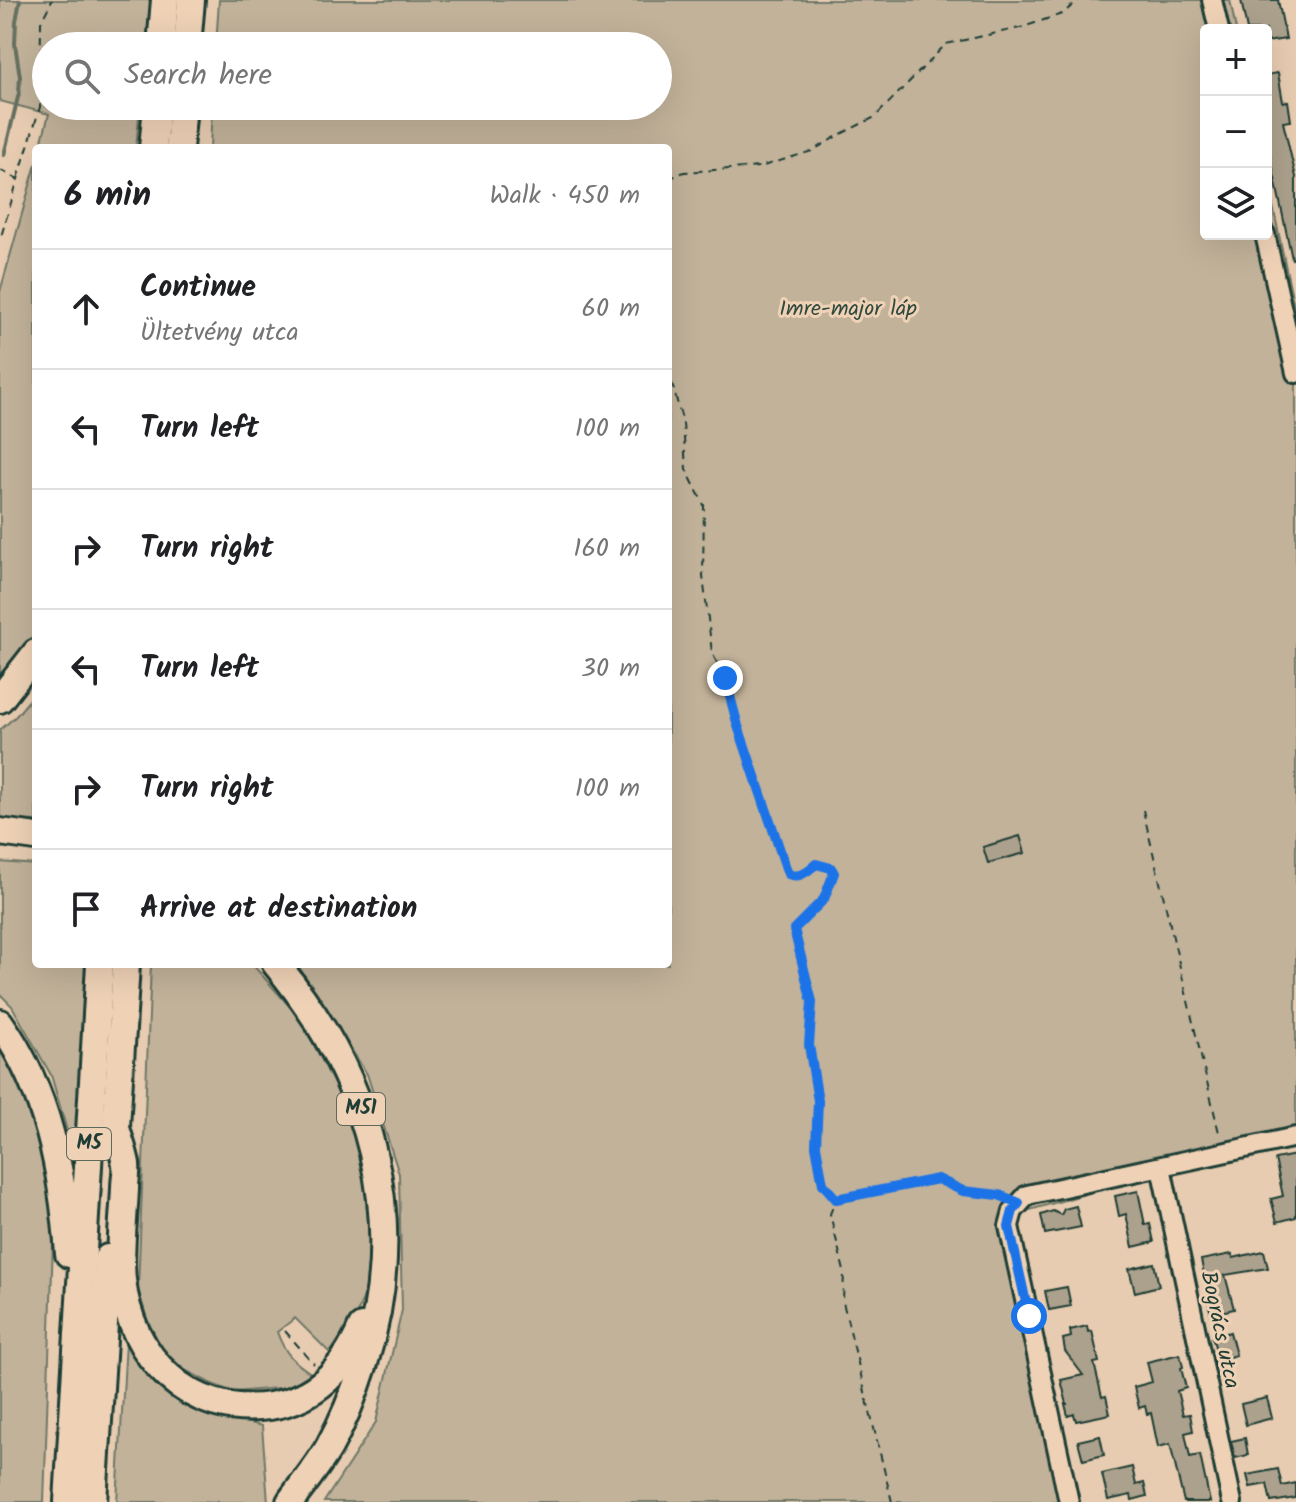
<!DOCTYPE html>
<meta charset="utf-8">
<style>
:root{--surface:#fff;--page:#f6f6f6;--text:#202124;--muted:#757577;--line:#e0e0e0}
body{margin:0;font-family:Kalam,sans-serif;background:var(--page);color:var(--text)}
.controls{position:absolute;right:24px;top:24px;display:grid;overflow:hidden;border-radius:8px;box-shadow:0 8px 32px #0002}
.controls button{width:72px;height:72px;display:grid;place-items:center;padding:0;border:0;border-bottom:2px solid var(--line);background:var(--surface);color:var(--text);font:40px sans-serif}
.stop{position:absolute;width:24px;height:24px;margin:-18px;border:6px solid #1a73e8;border-radius:50%;background:#fff}
.stop.end{background:#1a73e8;border-color:#fff;box-shadow:0 2px 8px #0008}
.list{margin:0;padding:0;list-style:none}
h2{display:flex;justify-content:space-between;align-items:center;height:104px;margin:0;padding:0 32px;font-size:34px}
h2 small{font-size:26px;font-weight:400;color:var(--muted)}
.list li{display:grid;grid-template-columns:52px 1fr auto;gap:24px;align-items:center;box-sizing:border-box;height:120px;padding:0 32px;border-top:2px solid var(--line)}
.list b{display:block;font-size:30px;white-space:nowrap}
.list p{margin:0;font-size:26px;white-space:nowrap;color:var(--muted)}
.list em{font-size:26px;font-style:normal;color:var(--muted)}
.icon{flex:none;width:44px;height:44px;fill:none;stroke:currentColor;stroke-width:2;stroke-linecap:round;stroke-linejoin:round}
.map{position:relative;flex:none;width:1296px;height:1502px;overflow:hidden}
.search{position:absolute;background:var(--surface);box-shadow:0 8px 32px #0002;left:32px;top:32px;width:640px;height:88px;display:flex;align-items:center;gap:20px;box-sizing:border-box;padding:0 28px;border-radius:44px;color:var(--muted);font-size:30px}
.panel{position:absolute;background:var(--surface);box-shadow:0 8px 32px #0002;left:32px;top:144px;width:640px;height:824px;border-radius:8px}
.map>svg:first-child{display:block}
.green{fill:#c2b29a;stroke:#707867;stroke-width:2}
.lines{fill:none;stroke-linecap:round;stroke-linejoin:round}
.stream{stroke:#666f60;stroke-width:4}
.building{fill:#aca18c;stroke:#1f3d34;stroke-width:2}
.minor-casing{stroke:#1f3d34;stroke-width:24}
.highway-casing{stroke:#1f3d34;stroke-width:32}
.path{stroke:#1f3d34;stroke-width:2;stroke-dasharray:8 6;stroke-linecap:butt}
.minor{stroke:#efd2b6;stroke-width:18}
.highway{stroke:#efd2b6;stroke-width:26}
.route{stroke:#1a73e8;stroke-width:10}
.labels{text-anchor:middle;dominant-baseline:central;stroke-width:6;stroke-linejoin:round;paint-order:stroke}
.shield{fill:#efd2b6;stroke:#5d6a5b;stroke-width:2}
.shield-label{font-size:20px;font-weight:bold;fill:#1f3d34}
.park-label{font-size:22px;fill:#2f493e;stroke:#efd2b6}
.street-label{font-size:22px;fill:#1f3d34;stroke:#efd2b6}
</style>
<div class="map">
<svg width="1296" height="1502" viewBox="0 0 1296 1502">
<rect width="100%" height="100%" fill="#e7ccb1"/>
<filter id="ink" filterUnits="userSpaceOnUse"><feTurbulence type="fractalNoise" baseFrequency=".0125" numOctaves="2"/><feDisplacementMap in="SourceGraphic" scale="16" xChannelSelector="R" yChannelSelector="G"/><feConvolveMatrix kernelMatrix="1 2 1 2 8 2 1 2 1" color-interpolation-filters="sRGB"/></filter>
<g filter="url(#ink)">
<g class="green">
<path d="M 0,0 L 151,0 L 146,46 L 46,46 L 46,106 L 140,106 L 136,148 L 40,148 L 49,114 L 0,101 Z"/>
<path d="M 219,0 L 1230,0 L 1236,30 L 1206,30 L 1206,234 L 1266,234 L 1266,173 L 1296,316 L 1296,1146 L 1131,1181 L 1019,1213 L 1016,1225 L 1077,1502 L 324,1502 L 376,1422 L 402,1310 L 399,1174 L 367,1074 L 297,964 L 668,964 L 668,148 L 210,148 L 212,106 L 658,106 L 658,46 L 216,46 Z"/>
<path d="M 36,164 L 36,634 L 0,676 L 0,292 Z"/>
<path d="M 36,692 L 36,821 L 0,819 L 0,730 L 16,716 Z"/>
<path d="M 0,862 L 36,865 L 36,964 L 86,964 L 78,1169 L 51,1075 L 12,1006 L 0,994 Z"/>
<path d="M 151,964 L 252,964 L 300,1018 L 348,1111 L 372,1201 L 375,1266 L 359,1309 L 330,1353 L 295,1318 L 277,1332 C 285,1355 295,1363 315,1376 L 289,1387 L 234,1392 L 212,1384 L 185,1370 L 164,1352 L 148,1322 L 138,1289 Z"/>
<path d="M 0,1040 L 39,1112 L 55,1184 L 44,1502 L 0,1502 Z"/>
<path d="M 126,1341 L 152,1377 L 191,1409 L 262,1426 L 268,1502 L 117,1502 Z"/>
</g>
<g class="lines">
<path class="stream" d="M 4,155 L 19,93 L 20,77 L 15,44 L 16,21 L 20,0"/>
</g>
<g class="building">
<path d="M 1241,0 L 1278,0 L 1286,39 L 1266,42 L 1266,30 L 1247,30 Z"/>
<path d="M 1278,73 L 1283,102 L 1288,101 L 1291,121 L 1283,122 L 1296,177 L 1296,258 L 1292,259 L 1266,136 L 1266,75 Z"/>
<path d="M 1020,836 L 1025,853 L 988,863 L 983,847 Z"/>
<path d="M 1296,1155 L 1296,1217 L 1277,1222 L 1271,1199 L 1283,1196 L 1275,1159 Z"/>
<path d="M 1138,1191 L 1145,1225 L 1150,1224 L 1154,1242 L 1133,1247 L 1126,1214 L 1119,1216 L 1115,1196 Z"/>
<path d="M 1076,1206 L 1081,1227 L 1045,1234 L 1041,1215 L 1053,1211 L 1061,1215 L 1064,1209 Z"/>
<path d="M 1264,1251 L 1268,1268 L 1225,1275 L 1234,1309 L 1211,1314 L 1206,1295 L 1208,1294 L 1201,1260 L 1232,1254 L 1233,1258 Z"/>
<path d="M 1154,1263 L 1159,1286 L 1135,1292 L 1129,1269 Z"/>
<path d="M 1067,1287 L 1071,1306 L 1049,1310 L 1045,1291 Z"/>
<path d="M 1087,1326 L 1088,1332 L 1092,1331 L 1099,1362 L 1094,1363 L 1102,1397 L 1106,1396 L 1110,1414 L 1076,1421 L 1074,1414 L 1068,1416 L 1065,1404 L 1067,1404 L 1061,1380 L 1083,1375 L 1065,1351 L 1063,1339 L 1071,1337 L 1070,1330 Z"/>
<path d="M 1230,1332 L 1236,1355 L 1219,1360 L 1212,1337 Z"/>
<path d="M 1180,1354 L 1183,1367 L 1181,1368 L 1186,1388 L 1177,1391 L 1183,1415 L 1190,1414 L 1193,1431 L 1185,1433 L 1190,1457 L 1200,1455 L 1210,1502 L 1184,1502 L 1170,1444 L 1158,1447 L 1151,1413 L 1147,1414 L 1145,1406 L 1139,1408 L 1134,1387 L 1152,1382 L 1147,1362 Z"/>
<path d="M 1267,1398 L 1272,1418 L 1246,1425 L 1241,1404 Z"/>
<path d="M 1100,1436 L 1104,1455 L 1083,1460 L 1078,1441 Z"/>
<path d="M 1245,1438 L 1248,1455 L 1235,1458 L 1231,1441 Z"/>
<path d="M 1132,1467 L 1136,1485 L 1144,1483 L 1147,1496 L 1132,1500 L 1131,1495 L 1108,1500 L 1102,1474 Z"/>
<path d="M 1278,1469 L 1282,1486 L 1296,1483 L 1296,1498 L 1271,1502 L 1267,1484 L 1250,1487 L 1247,1475 Z"/>
</g>
<g class="lines">
<g class="minor-casing">
<g id="minor">
<path d="M 1212,0 L 1219,30"/>
<path d="M 1265,234 L 1296,373"/>
<path d="M 1161,1167 L 1232,1502"/>
<path d="M 1069,1502 L 1009,1226 L 1013,1211 L 1027,1195 L 1296,1137"/>
</g>
</g>
<g class="highway-casing">
<g id="highway">
<path d="M 161,46 L 165,0"/>
<path d="M 187,46 L 191,0"/>
<path d="M 153,148 L 157,106"/>
<path d="M 179,148 L 183,106"/>
<path d="M 0,699 L 36,653"/>
<path d="M 0,832 L 36,837"/>
<path d="M 276,964 C 371,1078 410,1220 364,1363 C 355,1392 344,1420 329,1447 C 318,1466 303,1484 290,1502"/>
<path d="M 0,1023 C 48,1091 63,1173 69,1254"/>
<path d="M 116,1128 C 119,1140 124,1152 126,1164 C 127,1172 125,1180 125,1188 C 124,1216 119,1253 122,1280 C 130,1357 189,1418 270,1406 C 316,1399 345,1368 362,1327"/>
<path d="M 115,1143 L 126,964"/>
<path d="M 68,1502 L 100,964"/>
<path d="M 93,1502 L 108,1258"/>
</g>
</g>
<g class="path">
<path d="M 0,170 L 18,179 L 0,240"/>
<path d="M 18,179 L 40,107 L 41,22 L 52,0"/>
<path d="M 668,179 L 684,172 L 760,167 L 812,151 L 839,135 L 875,117 L 946,44 L 1020,28 L 1062,14 L 1079,0"/>
<path d="M 668,369 L 683,423 L 686,469 L 704,505 L 703,576 L 712,653 L 725,678 L 738,726 L 788,874 L 801,876 L 816,864 L 831,868 L 834,873 L 824,899 L 794,929 L 812,1002 L 809,1045 L 818,1101 L 816,1146 L 823,1184 L 836,1199"/>
<path d="M 1143,810 L 1220,1137"/>
<path d="M 285,1331 L 314,1364"/>
<path d="M 892,1502 L 843,1302 L 844,1271 L 830,1214 L 836,1199 L 938,1179 L 963,1191 L 999,1195 L 1005,1198"/>
</g>
<use href="#minor" class="minor"/>
<use href="#highway" class="highway"/>
</g>
</g>
<g class="lines" filter="url(#ink)">
<path class="route" d="M 725,678 L 738,726 L 788,874 C 800,879 807,871 816,864 L 831,868 L 834,873 L 824,899 L 794,929 L 812,1002 L 809,1045 L 818,1101 L 816,1146 L 823,1184 L 836,1199 L 938,1179 L 963,1191 L 999,1195 L 1019,1203 L 1013,1211 L 1009,1226 L 1029,1316"/>
</g>
<g class="labels">
<g class="shield">
<rect x="337" y="1093" width="48" height="32" rx="6"/>
<rect x="67" y="1128" width="44" height="32" rx="6"/>
</g>
<g class="shield-label">
<text x="361" y="1109">M51</text>
<text x="89" y="1144">M5</text>
</g>
<g class="park-label">
<text x="848" y="309">Imre-major láp</text>
</g>
<g class="street-label">
<text transform="translate(1219 1330) rotate(78)">Bogrács utca</text>
</g>
</g>
</svg>
<div class="controls">
<button>+</button>
<button>−</button>
<button><svg class="icon" aria-label="layers" viewBox="0 0 24 24"><path d="M12 4l9 5-9 5-9-5zM3 14l9 5 9-5"/></svg></button>
</div>
<div class="stop" style="left:1029px;top:1316px"></div>
<div class="stop end" style="left:725px;top:678px"></div>
<div class="search"><svg class="icon" aria-label="search" viewBox="0 0 24 24"><circle cx="10" cy="10" r="6"/><path d="M15 15l6 6"/></svg>Search here</div>
<section class="panel">
<h2>6 min<small>Walk · 450 m</small></h2>
<ul class="list">
<li><svg class="icon" aria-label="ahead" viewBox="0 0 24 24"><path d="M12 20V5M6 11l6-6 6 6"/></svg><div><b>Continue</b><p>Ültetvény utca</p></div><em>60 m</em></li>
<li><svg class="icon" aria-label="left" viewBox="0 0 24 24"><path d="M17 20v-9H6M10 6l-5 5 5 5"/></svg><div><b>Turn left</b></div><em>100 m</em></li>
<li><svg class="icon" aria-label="right" viewBox="0 0 24 24"><path d="M7 20v-9h11M14 6l5 5-5 5"/></svg><div><b>Turn right</b></div><em>160 m</em></li>
<li><svg class="icon" aria-label="left" viewBox="0 0 24 24"><path d="M17 20v-9H6M10 6l-5 5 5 5"/></svg><div><b>Turn left</b></div><em>30 m</em></li>
<li><svg class="icon" aria-label="right" viewBox="0 0 24 24"><path d="M7 20v-9h11M14 6l5 5-5 5"/></svg><div><b>Turn right</b></div><em>100 m</em></li>
<li><svg class="icon" aria-label="arrive" viewBox="0 0 24 24"><path d="M6 21V4h12l-3 4 3 4H6"/></svg><div><b>Arrive at destination</b></div></li>
</ul>
</section>
</div>
